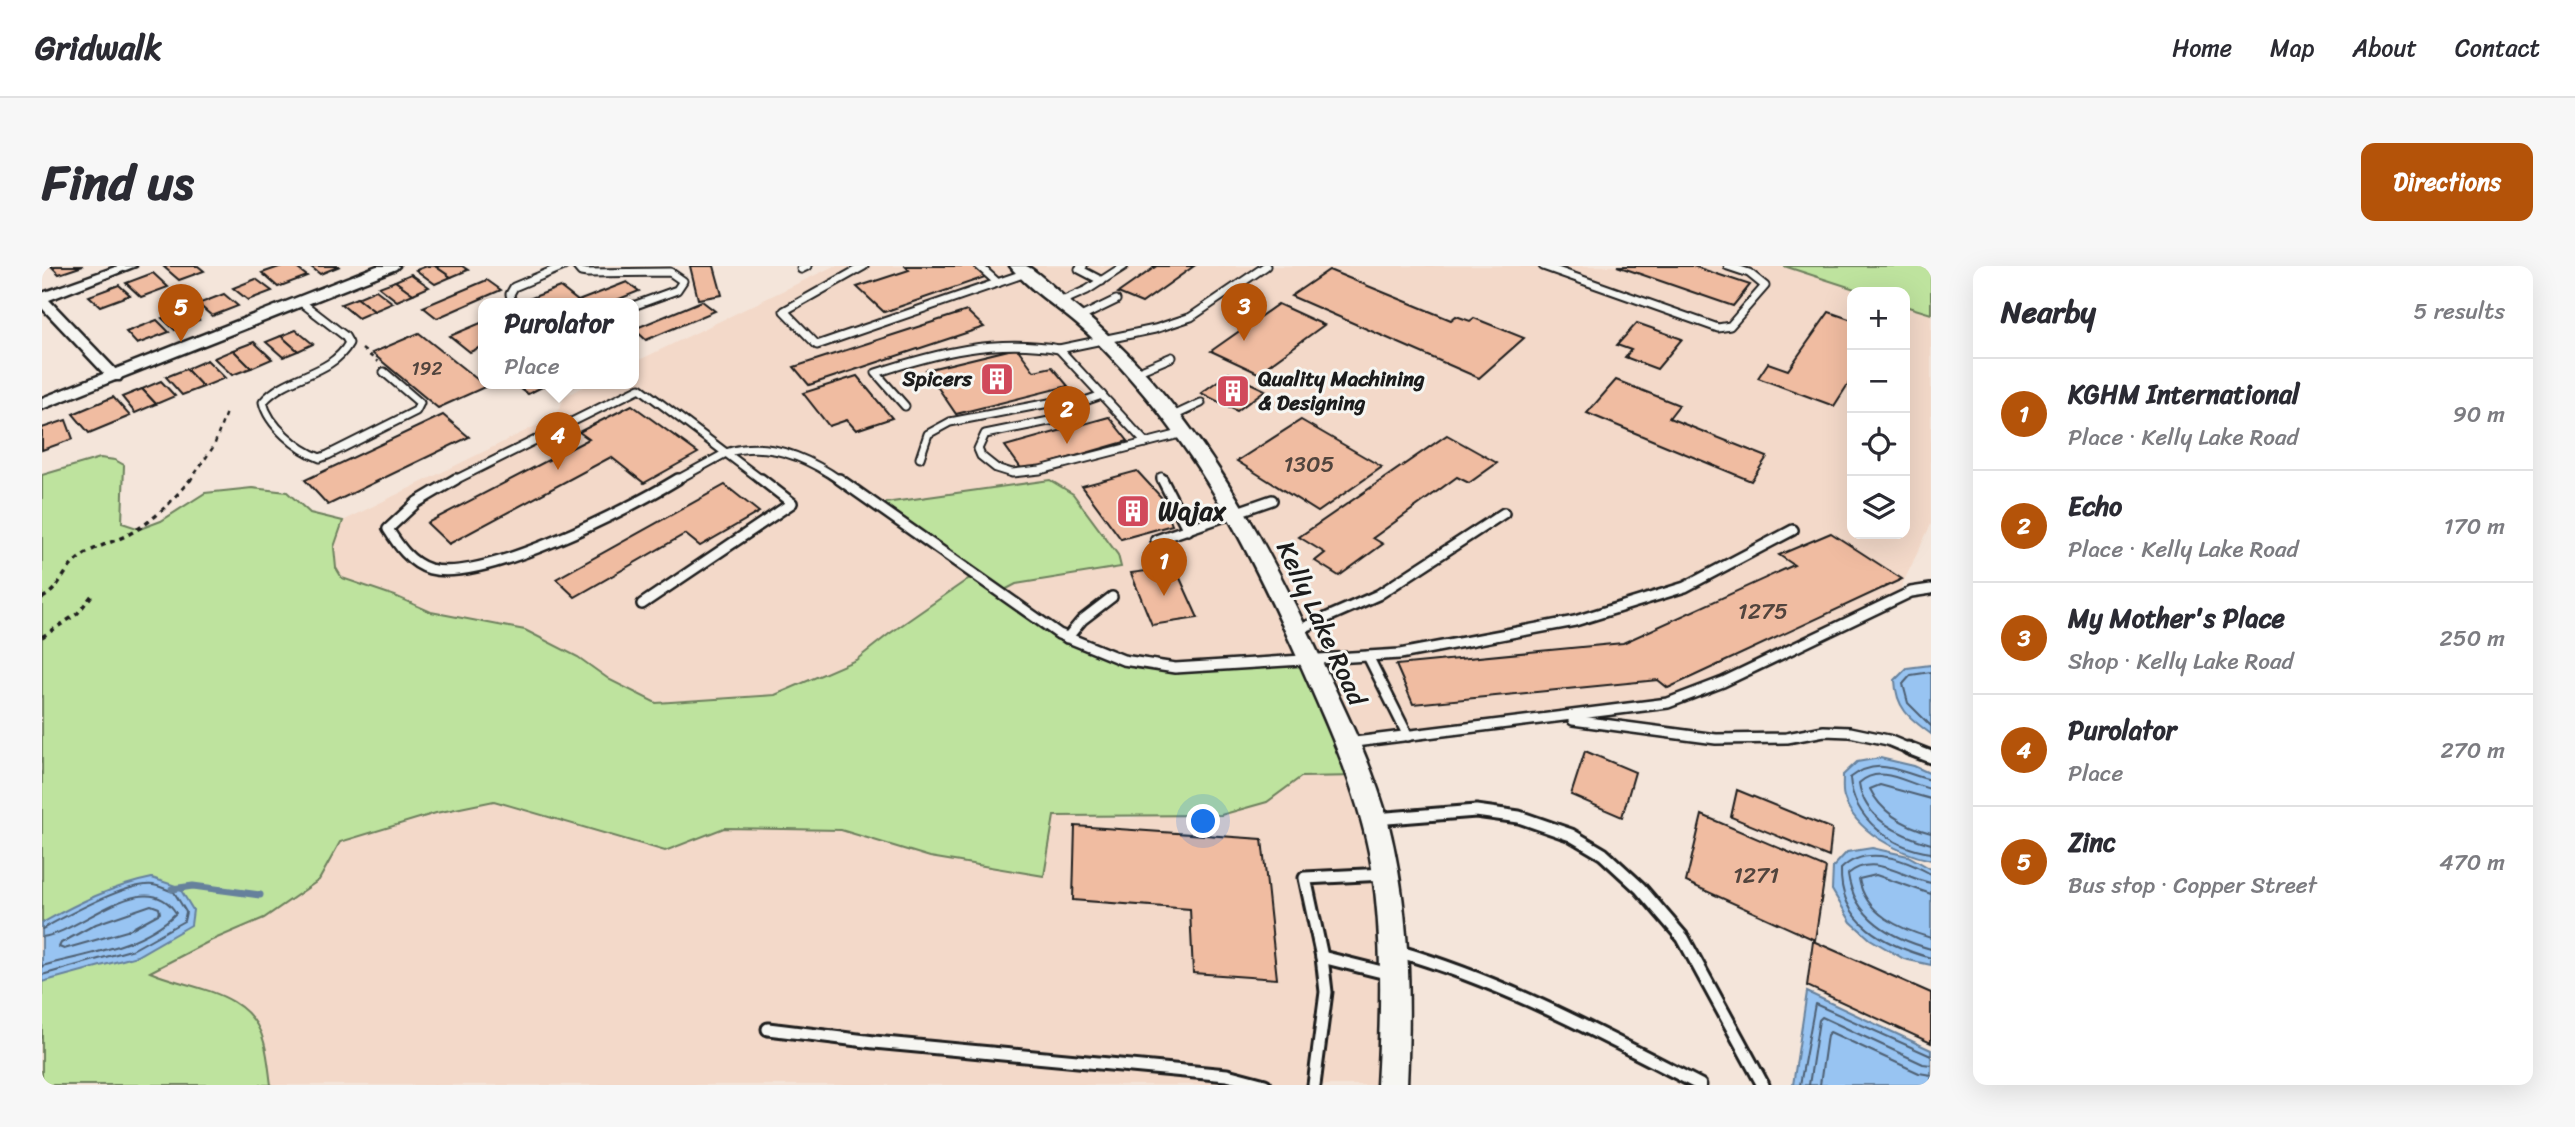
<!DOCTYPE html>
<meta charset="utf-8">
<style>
:root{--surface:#fff;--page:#f7f7f7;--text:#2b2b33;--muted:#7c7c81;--line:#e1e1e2;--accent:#b45309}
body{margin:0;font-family:Sriracha,sans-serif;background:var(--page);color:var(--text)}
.controls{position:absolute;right:21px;top:21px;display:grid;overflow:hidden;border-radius:14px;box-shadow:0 7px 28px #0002}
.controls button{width:63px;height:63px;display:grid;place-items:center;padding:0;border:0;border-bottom:2px solid var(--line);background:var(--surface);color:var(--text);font:35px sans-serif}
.you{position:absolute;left:1162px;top:556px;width:24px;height:24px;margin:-18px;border:5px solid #fff;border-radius:50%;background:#1a73e8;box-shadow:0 0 0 10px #1a73e833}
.badge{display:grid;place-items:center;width:46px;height:46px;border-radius:50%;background:var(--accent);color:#fff;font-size:23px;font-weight:700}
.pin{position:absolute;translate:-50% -58px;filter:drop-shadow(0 2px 4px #0008)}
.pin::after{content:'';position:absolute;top:37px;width:24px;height:21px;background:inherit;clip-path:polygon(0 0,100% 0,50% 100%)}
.popup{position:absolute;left:436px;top:32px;width:161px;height:91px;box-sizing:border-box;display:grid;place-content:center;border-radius:14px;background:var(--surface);filter:drop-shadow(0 2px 5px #0005);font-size:23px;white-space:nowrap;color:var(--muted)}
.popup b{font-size:26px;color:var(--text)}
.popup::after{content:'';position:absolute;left:50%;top:100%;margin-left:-14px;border:14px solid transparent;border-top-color:var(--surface)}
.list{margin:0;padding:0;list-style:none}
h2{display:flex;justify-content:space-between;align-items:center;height:91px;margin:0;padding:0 28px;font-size:30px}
h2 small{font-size:23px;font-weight:400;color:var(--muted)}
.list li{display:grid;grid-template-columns:46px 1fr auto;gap:21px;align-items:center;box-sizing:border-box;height:112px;padding:0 28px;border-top:2px solid var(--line)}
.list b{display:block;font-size:26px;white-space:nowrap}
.list p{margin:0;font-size:23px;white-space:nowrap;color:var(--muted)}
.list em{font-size:23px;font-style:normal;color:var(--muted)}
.icon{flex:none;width:38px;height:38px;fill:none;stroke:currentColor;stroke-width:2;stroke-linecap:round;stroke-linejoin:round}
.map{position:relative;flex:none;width:1889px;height:819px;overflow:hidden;border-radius:14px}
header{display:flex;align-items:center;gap:42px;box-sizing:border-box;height:98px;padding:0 35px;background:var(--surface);border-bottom:2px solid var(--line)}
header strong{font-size:33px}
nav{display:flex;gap:38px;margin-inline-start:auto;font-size:24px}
.intro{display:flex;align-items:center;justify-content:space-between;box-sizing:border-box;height:168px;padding:0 42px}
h1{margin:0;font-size:49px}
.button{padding:18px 32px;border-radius:14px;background:var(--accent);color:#fff;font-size:24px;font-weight:700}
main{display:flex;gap:42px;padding:0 42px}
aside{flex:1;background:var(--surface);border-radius:14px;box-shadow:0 7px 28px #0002}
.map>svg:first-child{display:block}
.built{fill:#f3d9c9}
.green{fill:#bee39e;stroke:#6d805d;stroke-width:2}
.water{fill:#98c4f2;stroke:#66819c;stroke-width:2}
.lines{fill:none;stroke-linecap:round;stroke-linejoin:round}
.shore{stroke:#4e5f72;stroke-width:2}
.stream{stroke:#66819c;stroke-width:7}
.building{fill:#f0bca1;stroke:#1c1c1c;stroke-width:2}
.service-far2-casing{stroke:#1c1c1c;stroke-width:11}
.service-far1-casing{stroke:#1c1c1c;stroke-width:14}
.service-casing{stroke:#1c1c1c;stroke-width:17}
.minor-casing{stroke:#1c1c1c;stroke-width:5}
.tertiary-casing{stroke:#1c1c1c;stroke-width:5}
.path-far1{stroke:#1c1c1c;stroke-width:2.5;stroke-dasharray:4.5 4.5;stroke-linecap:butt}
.path{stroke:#1c1c1c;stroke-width:3.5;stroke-dasharray:5 5;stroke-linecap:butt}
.service-far2{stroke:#f6f6f2;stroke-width:7}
.service-far1{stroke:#f6f6f2;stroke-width:9}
.service{stroke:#f6f6f2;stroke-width:11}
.minor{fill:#f6f6f2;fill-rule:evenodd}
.tertiary{fill:#f6f6f2;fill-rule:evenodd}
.labels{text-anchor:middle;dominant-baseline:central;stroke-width:6;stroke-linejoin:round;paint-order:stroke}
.far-number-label{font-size:19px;fill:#51443d}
.far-poi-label{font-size:21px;font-weight:bold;fill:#1c1c1c;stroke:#f6f6f2;text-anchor:end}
.number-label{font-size:23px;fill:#51443d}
.poi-label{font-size:26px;font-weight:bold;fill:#1c1c1c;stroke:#f6f6f2;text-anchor:start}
.street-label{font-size:26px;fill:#1c1c1c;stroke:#f6f6f2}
</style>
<header>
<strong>Gridwalk</strong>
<nav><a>Home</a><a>Map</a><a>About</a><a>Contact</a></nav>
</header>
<div class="intro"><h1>Find us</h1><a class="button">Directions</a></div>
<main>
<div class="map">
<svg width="1889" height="819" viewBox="0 0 1889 819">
<rect width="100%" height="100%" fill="#f4e5da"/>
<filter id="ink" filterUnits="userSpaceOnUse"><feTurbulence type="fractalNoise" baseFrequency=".0143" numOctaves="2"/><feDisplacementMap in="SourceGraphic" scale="14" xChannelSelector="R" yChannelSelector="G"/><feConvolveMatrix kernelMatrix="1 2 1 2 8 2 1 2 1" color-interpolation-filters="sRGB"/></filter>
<g filter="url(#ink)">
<g class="built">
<path d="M 792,0 L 1742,0 L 1822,26 L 1810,26 L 1810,268 L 1863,268 L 1863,40 L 1889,48 L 1889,258 L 1852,336 L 1626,438 L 1303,478 L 1134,403 L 1048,384 L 955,328 L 974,318 L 1079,301 L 1076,289 L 1031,228 L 1008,214 L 930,311 L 847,368 L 814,394 L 733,429 L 614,437 L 568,414 L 536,391 L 426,353 L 389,346 L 353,330 L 300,312 L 294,302 L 292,281 L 301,255 L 514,150 L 523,130 L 547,118 L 591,118 L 591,97 Z"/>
<path d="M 1316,510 L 1335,569 L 1347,819 L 229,819 L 222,774 L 107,706 L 168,675 L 222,652 L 277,614 L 298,576 L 394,547 L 452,535 L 623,585 L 682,562 L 799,564 L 888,591 L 1001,610 L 1012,550 L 1088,552 L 1225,536 L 1259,511 Z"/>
</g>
<g class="green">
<path d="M 1742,0 L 1889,0 L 1889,48 L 1863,40 L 1863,26 L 1822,26 Z"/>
<path d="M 58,192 L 73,194 L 82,199 L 80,257 L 98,263 L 119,255 L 163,227 L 210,222 L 245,226 L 268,247 L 301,255 L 292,281 L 294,302 L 300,312 L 353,330 L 389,346 L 483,364 L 536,391 L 568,414 L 614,437 L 733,429 L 814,394 L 847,368 L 929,311 L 829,239 L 1008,214 L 1031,228 L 1076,289 L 1079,301 L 974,318 L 955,328 L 987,351 L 1110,402 L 1266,395 L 1316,510 L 1259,511 L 1225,536 L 1179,549 L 1012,550 L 1002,610 L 888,591 L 799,564 L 682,562 L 623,585 L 452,535 L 394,547 L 298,576 L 277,614 L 222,652 L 168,675 L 108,706 C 149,724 208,723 222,776 C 226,790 227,805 229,819 L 0,819 L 0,209 Z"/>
</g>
<g class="water">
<path d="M 1889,399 L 1889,468 C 1867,452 1854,442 1853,414 L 1865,402 Z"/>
<path d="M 1838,492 L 1872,500 L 1889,508 L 1889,594 C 1856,587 1813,566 1802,531 C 1800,525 1801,516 1801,509 L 1815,496 Z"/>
<path d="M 1830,582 L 1866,590 L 1889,603 L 1889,699 L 1862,693 L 1828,673 L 1809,656 L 1790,624 L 1791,601 L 1805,586 Z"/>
<path d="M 110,612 L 137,621 L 151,644 L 149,659 L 95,690 L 0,716 L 0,657 C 36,637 70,620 110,612 Z"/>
<path d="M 1765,726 L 1889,784 L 1889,819 L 1751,819 Z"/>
</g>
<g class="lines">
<g class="shore">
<path d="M 1889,406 L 1869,409 L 1861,418 L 1866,437 L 1889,460"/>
<path d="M 1889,514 C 1858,507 1837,489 1808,512 C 1811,553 1850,582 1889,587"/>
<path d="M 1889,523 C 1865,518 1839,497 1817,517 C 1822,553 1857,569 1889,578"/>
<path d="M 1889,533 L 1838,519 L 1828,523 C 1840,548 1863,560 1889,567"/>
<path d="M 1889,608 C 1862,593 1824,578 1799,603 C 1797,657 1843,679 1889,692"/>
<path d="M 1889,617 C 1861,612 1832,586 1806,608 C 1812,652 1849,672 1889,683"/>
<path d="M 1889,628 L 1834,609 L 1817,613 C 1823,648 1858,663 1889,672"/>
<path d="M 109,639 L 117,642 L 118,647 L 85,665 L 22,683 L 17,681 L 19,677 L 54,658 Z"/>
<path d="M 0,663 C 24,650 85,616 111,619 C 118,620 125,624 132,626 L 144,646 L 142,655 L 92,683 L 0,709"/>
<path d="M 0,671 C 38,667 104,598 134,647 C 100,681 44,688 0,700"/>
<path d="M 1758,819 L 1773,738 L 1889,790"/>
<path d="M 1767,819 L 1777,754 L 1780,751 L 1881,798 L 1889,799"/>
<path d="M 1778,819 L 1785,769 L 1788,766 L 1877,807 L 1889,809"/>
</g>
<path class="stream" d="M 130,623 L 151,620 L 218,629"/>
</g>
<g class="building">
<path d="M 9,0 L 41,0 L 17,8 Z"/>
<path d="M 126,0 L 156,0 L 162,5 L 137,14 L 122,1 Z"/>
<path d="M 240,0 L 252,0 L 265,10 L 236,21 L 220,7 Z"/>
<path d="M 268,0 L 298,0 L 278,8 Z"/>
<path d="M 385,0 L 393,0 L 409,11 L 393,18 L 374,4 Z"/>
<path d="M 393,0 L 420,0 L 426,4 L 409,11 Z"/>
<path d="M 648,0 L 672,0 L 680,29 L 656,33 Z"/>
<path d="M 863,0 L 934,0 L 946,10 L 842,46 L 815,21 L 867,4 Z"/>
<path d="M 1110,0 L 1152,0 L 1100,37 L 1076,27 L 1113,1 Z"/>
<path d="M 1575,0 L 1651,0 L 1708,19 L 1691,40 Z"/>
<path d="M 1287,4 L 1409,54 L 1414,50 L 1428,55 L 1432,52 L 1482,72 L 1437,112 L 1249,30 Z"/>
<path d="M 111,7 L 126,21 L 99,31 L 84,17 Z"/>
<path d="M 369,8 L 387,21 L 371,28 L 353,15 Z"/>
<path d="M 214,13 L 230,25 L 206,34 L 191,22 Z"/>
<path d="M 445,14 L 459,24 L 395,52 L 381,41 Z"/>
<path d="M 353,15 L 371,28 L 355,35 L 337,21 Z"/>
<path d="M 585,16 L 597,25 L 565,38 L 479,36 L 518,21 L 536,35 Z"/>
<path d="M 77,19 L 88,29 L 58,40 L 47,30 Z"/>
<path d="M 334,24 L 351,37 L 332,45 L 315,32 Z"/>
<path d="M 182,28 L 196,40 L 170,50 L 156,38 Z"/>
<path d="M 315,32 L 332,45 L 316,52 L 299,38 Z"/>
<path d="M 660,35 L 673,45 L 604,74 L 592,63 Z"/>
<path d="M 1236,38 L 1282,59 L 1216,107 L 1169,85 Z"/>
<path d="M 144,43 L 157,54 L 133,64 L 120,52 Z"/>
<path d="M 925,45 L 942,61 L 767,119 L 752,101 Z"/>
<path d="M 1787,46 L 1810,54 L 1810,112 L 1792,140 L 1716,112 L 1726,97 L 1746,104 Z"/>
<path d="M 115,54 L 127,66 L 95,78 L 84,66 Z"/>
<path d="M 441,56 L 441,80 L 428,86 L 408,70 Z"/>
<path d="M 1595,57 L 1640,73 L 1615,103 L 1583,91 L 1589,84 L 1575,79 Z"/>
<path d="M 254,64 L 271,78 L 256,85 L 239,70 Z"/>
<path d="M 377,67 L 441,118 L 445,120 L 396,142 L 330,87 Z"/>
<path d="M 239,70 L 256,85 L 241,91 L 224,76 Z"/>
<path d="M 212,76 L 230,93 L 209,102 L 191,84 Z"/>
<path d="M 975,82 L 992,105 L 1010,101 L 1026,120 L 914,148 L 884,104 Z"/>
<path d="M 191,84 L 209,102 L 190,109 L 172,92 Z"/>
<path d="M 165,94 L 183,112 L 161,121 L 144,103 Z"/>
<path d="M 144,103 L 161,121 L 140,129 L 124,111 Z"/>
<path d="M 1187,107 L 1223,124 L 1195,145 L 1159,127 Z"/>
<path d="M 815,110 L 850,152 L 814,164 L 805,154 L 787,160 L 761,127 Z"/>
<path d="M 1574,114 L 1637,139 L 1627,152 L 1725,191 L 1709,215 L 1545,147 Z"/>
<path d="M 119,115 L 133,130 L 114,138 L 100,123 Z"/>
<path d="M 472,118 L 506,118 L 486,128 Z"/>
<path d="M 100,123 L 114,138 L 93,147 L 80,131 Z"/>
<path d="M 71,131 L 88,150 L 47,167 L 31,148 Z"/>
<path d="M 590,139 L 656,187 L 602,217 L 569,191 L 407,278 L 385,257 L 547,173 L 537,166 Z"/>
<path d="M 401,149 L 427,171 L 286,239 L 263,214 Z"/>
<path d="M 1067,151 L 1086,175 L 981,205 L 963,180 Z"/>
<path d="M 24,154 L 31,173 L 0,184 L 0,162 Z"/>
<path d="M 1259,154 L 1340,201 L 1276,246 L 1195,195 Z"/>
<path d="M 1405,169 L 1455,197 L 1427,217 L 1415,211 L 1331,272 L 1341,278 L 1297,310 L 1273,295 L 1283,287 L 1257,271 Z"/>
<path d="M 1095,205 L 1119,231 L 1130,259 L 1079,273 L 1040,220 Z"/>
<path d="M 683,219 L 717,246 L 658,280 L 643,268 L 533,331 L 514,313 Z"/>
<path d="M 1789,267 L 1860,313 L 1626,422 L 1616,414 L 1371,438 L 1354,399 L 1581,377 L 1752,299 L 1737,289 Z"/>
<path d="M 1133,301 L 1156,352 L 1110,359 L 1089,307 Z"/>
<path d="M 1543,485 L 1593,506 L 1580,551 L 1529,529 Z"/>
<path d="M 1695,524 L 1790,563 L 1787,591 L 1689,551 Z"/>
<path d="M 1660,549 L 1784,602 L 1773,674 L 1644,616 Z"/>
<path d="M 1033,560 L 1220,573 L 1235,713 L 1151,707 L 1148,643 L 1031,634 Z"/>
<path d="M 1771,675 L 1889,727 L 1889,777 L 1765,720 Z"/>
</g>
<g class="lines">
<g class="service-far2-casing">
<g id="service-far2">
<path d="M 534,0 L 539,6 L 545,7 L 628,6 L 641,15 L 635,24 L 591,40"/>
<path d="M 822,0 L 742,45 L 775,79 L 984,7"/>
<path d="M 937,0 L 956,17"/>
<path d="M 1041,0 L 1037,3 L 1060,15"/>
<path d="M 1501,0 L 1676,62 L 1688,60 L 1723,20 L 1707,7 L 1686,0"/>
<path d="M 759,3 L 765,0"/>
<path d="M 259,36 L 303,70 L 307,77 C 289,110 245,108 221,136 C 226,159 256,184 278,192 L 286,189 L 374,145 L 378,137 L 342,106"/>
<path d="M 1018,36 L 1045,24 L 1082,0"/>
<path d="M 470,38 L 468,28 L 472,21 L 522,0"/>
<path d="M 1037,52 L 1074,34"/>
<path d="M 1092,107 L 1130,91"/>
<path d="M 1034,138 L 1017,153 L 943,168 L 936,183 L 939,190 L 954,202 L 970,207 L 998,204 L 1142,167"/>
<path d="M 863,140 L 834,107 C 895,87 952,72 1017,83"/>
<path d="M 1129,151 L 1159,137"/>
<path d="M 1104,177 L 1017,83 L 1113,63 L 1149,51 L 1224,0"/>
<path d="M 684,187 L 721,215"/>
<path d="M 684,187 C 725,173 765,191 799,215"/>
<path d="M 878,192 L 886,168 L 908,156 L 1007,137 L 1034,138 L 1060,129"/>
<path d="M 1119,211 L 1121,215"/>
<path d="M 411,215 L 598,122 L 684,187"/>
<path d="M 633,215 L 684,187"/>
</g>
</g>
<g class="service-far1-casing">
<g id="service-far1">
<path d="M 414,213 L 375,236 L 346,263 C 356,279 368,297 388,303 C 442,317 587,243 636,213"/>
<path d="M 797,213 L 1017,368 L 1081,394 L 1133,402 L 1358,388 L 1533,355 L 1643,321 L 1751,264"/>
<path d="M 1120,213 L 1146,264"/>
<path d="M 1114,274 L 1230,234"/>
<path d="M 600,338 L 750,237 L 719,213"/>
<path d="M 1254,365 L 1336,329 L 1462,247"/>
<path d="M 1025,372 L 1040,354 L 1070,331"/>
<path d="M 1326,390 L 1366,470"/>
<path d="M 1531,454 L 1674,473 L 1745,472 L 1782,465 L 1808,466 L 1846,474 L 1870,484"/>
<path d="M 1305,477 L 1626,437 L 1681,416 L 1869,326 L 1889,323"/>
</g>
</g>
<g class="service-casing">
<g id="service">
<path d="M 1866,482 L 1889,491"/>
<path d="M 1333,553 L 1434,545 L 1477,551 L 1529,569 L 1561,588 L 1598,622 L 1641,672 L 1721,819"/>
<path d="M 1355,685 C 1462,716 1559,768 1658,819"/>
<path d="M 1280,691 L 1348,708"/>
<path d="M 726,763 L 832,776 L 1185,809 L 1223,819"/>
<path d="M 1272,819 L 1284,726 L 1280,691 L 1263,612 L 1343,608"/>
</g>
</g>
<g class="minor-casing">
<path id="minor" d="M 76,0 L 94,0 L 7,34 L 78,108 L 80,111 L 78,114 L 68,114 L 0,42 L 0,27 Z"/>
</g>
<g class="tertiary-casing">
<g id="tertiary">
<path d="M 335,0 L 357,0 L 354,3 L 0,143 L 0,132 Z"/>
<path d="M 968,0 C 973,0 980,0 984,0 C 992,2 1021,30 1029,37 C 1149,132 1221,267 1284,404 C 1307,453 1332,503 1346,556 C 1368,642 1369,731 1365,819 L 1335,819 C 1339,747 1341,674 1330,602 C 1318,531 1289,467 1260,402 C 1217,306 1173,214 1105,132 C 1084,107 1062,81 1036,59 C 1014,40 986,23 968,0 Z"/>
</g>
</g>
<g class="path-far1">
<path d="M 320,83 L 336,96"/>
<path d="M 148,215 L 172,180 L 184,146"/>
</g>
<g class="path">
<path d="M 0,332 C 17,324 21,305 36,293 C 52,280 71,277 89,267 C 112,255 132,233 149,213"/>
<path d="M 0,371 L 35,348 L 51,328"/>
</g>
<use href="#service-far2" class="service-far2"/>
<use href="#service-far1" class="service-far1"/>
<use href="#service" class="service"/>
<use href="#minor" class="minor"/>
<use href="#tertiary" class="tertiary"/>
</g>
</g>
<defs>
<g id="building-square" transform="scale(1.75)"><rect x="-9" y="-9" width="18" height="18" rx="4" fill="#d1495b" stroke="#f6f6f2"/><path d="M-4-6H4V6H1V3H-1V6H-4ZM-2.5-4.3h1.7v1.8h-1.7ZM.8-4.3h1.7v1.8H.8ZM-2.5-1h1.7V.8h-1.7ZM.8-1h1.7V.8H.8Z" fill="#fff"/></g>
</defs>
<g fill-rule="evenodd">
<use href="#building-square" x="955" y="113"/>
<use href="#building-square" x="1191" y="125"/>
<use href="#building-square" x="1091" y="245"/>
</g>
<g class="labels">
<g class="far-number-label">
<text x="385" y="102">192</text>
</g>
<g class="far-poi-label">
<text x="930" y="113">Spicers</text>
<text x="1216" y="113" text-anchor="start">Quality Machining<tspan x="1216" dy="24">&amp; Designing</tspan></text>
</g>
<g class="number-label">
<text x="1267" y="198">1305</text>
<text x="1721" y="345">1275</text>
<text x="1714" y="609">1271</text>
</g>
<g class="poi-label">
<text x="1116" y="245">Wajax</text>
</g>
<g class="street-label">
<text transform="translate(1280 357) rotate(65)">Kelly Lake Road</text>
</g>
</g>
</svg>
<div class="controls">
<button>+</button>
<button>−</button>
<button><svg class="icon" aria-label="locate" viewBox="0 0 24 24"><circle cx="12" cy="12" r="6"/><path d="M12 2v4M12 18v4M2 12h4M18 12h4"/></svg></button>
<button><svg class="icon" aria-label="layers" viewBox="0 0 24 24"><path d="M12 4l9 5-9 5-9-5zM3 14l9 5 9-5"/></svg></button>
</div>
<div class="you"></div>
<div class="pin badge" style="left:1122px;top:330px">1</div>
<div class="pin badge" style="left:1025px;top:178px">2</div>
<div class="pin badge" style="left:1202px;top:75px">3</div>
<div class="pin badge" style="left:516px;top:204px">4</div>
<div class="popup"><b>Purolator</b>Place</div>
<div class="pin badge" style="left:139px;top:76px">5</div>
</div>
<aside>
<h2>Nearby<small>5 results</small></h2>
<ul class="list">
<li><span class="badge">1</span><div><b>KGHM International</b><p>Place · Kelly Lake Road</p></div><em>90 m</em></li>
<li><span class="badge">2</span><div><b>Echo</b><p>Place · Kelly Lake Road</p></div><em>170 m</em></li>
<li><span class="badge">3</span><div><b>My Mother's Place</b><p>Shop · Kelly Lake Road</p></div><em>250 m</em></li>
<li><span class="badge">4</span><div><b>Purolator</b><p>Place</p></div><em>270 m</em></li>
<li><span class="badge">5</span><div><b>Zinc</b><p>Bus stop · Copper Street</p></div><em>470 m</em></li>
</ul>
</aside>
</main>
